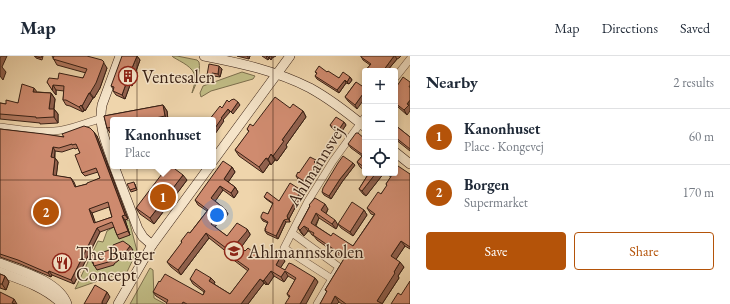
<!DOCTYPE html>
<meta charset="utf-8">
<style>
:root{--surface:#fff;--page:#f6f6f7;--text:#1f2937;--muted:#747a83;--line:#e0e1e3;--accent:#b45309}
body{margin:0;font-family:"EB Garamond",serif;background:var(--page);color:var(--text)}
.controls{position:absolute;right:12px;top:12px;display:grid;overflow:hidden;border-radius:4px;box-shadow:0 2px 6px #0003}
.controls button{width:36px;height:36px;display:grid;place-items:center;padding:0;border:0;border-bottom:1px solid var(--line);background:var(--surface);color:var(--text);font:20px sans-serif}
.you{position:absolute;left:217px;top:159px;width:14px;height:14px;margin:-10px;border:3px solid #fff;border-radius:50%;background:#1a73e8;box-shadow:0 0 0 6px #1a73e833}
.badge{display:grid;place-items:center;width:26px;height:26px;border-radius:50%;background:var(--accent);color:#fff;font-size:13px;font-weight:700}
.pin{position:absolute;translate:-50% -50%;border:2px solid #fff;box-shadow:0 1px 4px #0006}
.popup{position:absolute;left:110px;top:61px;width:106px;height:52px;box-sizing:border-box;display:grid;place-content:center;border-radius:4px;background:var(--surface);filter:drop-shadow(0 1px 3px #0005);font-size:13px;white-space:nowrap;color:var(--muted)}
.popup b{font-size:15px;color:var(--text)}
.popup::after{content:'';position:absolute;left:50%;top:100%;margin-left:-8px;border:8px solid transparent;border-top-color:var(--surface)}
.list{margin:0;padding:0;list-style:none}
h2{display:flex;justify-content:space-between;align-items:center;height:52px;margin:0;padding:0 16px;font-size:17px}
h2 small{font-size:13px;font-weight:400;color:var(--muted)}
.list li{display:grid;grid-template-columns:26px 1fr auto;gap:12px;align-items:center;box-sizing:border-box;height:56px;padding:0 16px;border-top:1px solid var(--line)}
.list b{display:block;font-size:15px;white-space:nowrap}
.list p{margin:0;font-size:13px;white-space:nowrap;color:var(--muted)}
.list em{font-size:13px;font-style:normal;color:var(--muted)}
.actions{display:flex;gap:8px;padding:12px 16px}
.actions a{flex:1;padding:9px 0;border:1px solid var(--accent);border-radius:4px;text-align:center;font-size:14px;color:var(--accent)}
.actions .main{background:var(--accent);color:#fff}
.icon{flex:none;width:22px;height:22px;fill:none;stroke:currentColor;stroke-width:2;stroke-linecap:round;stroke-linejoin:round}
.map{position:relative;flex:none;width:410px;height:248px;overflow:hidden}
header{display:flex;align-items:center;gap:24px;box-sizing:border-box;height:56px;padding:0 20px;background:var(--surface);border-bottom:1px solid var(--line)}
header strong{font-size:19px}
nav{display:flex;gap:22px;margin-inline-start:auto;font-size:14px}
main{display:flex}
aside{flex:1;background:var(--surface)}
.map>svg:first-child{display:block}
.green{fill:#c0bb84;stroke:#7c6e4c}
.lines{fill:none;stroke-linecap:round;stroke-linejoin:round}
.street-casing{stroke:#664d3a;stroke-width:8}
.secondary-casing{stroke:#382014;stroke-width:10}
.street{stroke:#f5e4c9;stroke-width:7}
.secondary{stroke:#f5e4c9;stroke-width:9}
.wall{fill:#b2785f;stroke:#382014;fill-rule:evenodd}
.shaded-wall{fill:#91614e;stroke:#382014}
.building{fill:#cf8b6f;stroke:#382014;fill-rule:evenodd}
.grid{fill:none;stroke:#382014;stroke-width:1;stroke-opacity:0.55}
.labels{text-anchor:middle;dominant-baseline:central;stroke-width:3;stroke-linejoin:round;paint-order:stroke}
.poi-label{font-size:18px;fill:#382014;stroke:#f5e4c9;text-anchor:start}
.street-label{font-size:18px;fill:#382014;stroke:#f5e4c9}
</style>
<header>
<strong>Map</strong>
<nav><a>Map</a><a>Directions</a><a>Saved</a></nav>
</header>
<main>
<div class="map">
<svg width="410" height="248" viewBox="0 0 410 248">
<rect width="100%" height="100%" fill="#efd5ac"/>
<filter id="stains"><feTurbulence type="fractalNoise" baseFrequency=".005" numOctaves="4"/><feColorMatrix values="0 0 0 0 .2 0 0 0 0 .09 0 0 0 0 .02 0 0 0 .5 -.17"/></filter>
<radialGradient id="worn" r=".72"><stop offset=".6" stop-color="#630" stop-opacity="0"/><stop offset="1" stop-color="#630" stop-opacity=".3"/></radialGradient>
<g class="green">
<path d="M 172,0 L 177,0 L 197,4 L 199,6 C 201,15 196,29 192,37 C 193,32 196,26 195,21 C 194,11 181,6 173,1 Z"/>
<path d="M 242,16 L 255,20 L 253,23 L 211,35 L 201,41 L 200,37 L 203,30 Z"/>
<path d="M 129,164 L 137,195 L 126,218 L 115,219 L 75,233 L 98,185 L 103,186 L 107,175 L 119,168 Z"/>
<path d="M 150,212 L 153,214 L 154,242 L 165,248 L 130,248 Z"/>
</g>
<g class="lines">
<g class="street-casing">
<g id="street">
<path d="M 395,22 L 410,3"/>
<path d="M 0,71 C 18,73 36,77 54,75 C 70,74 84,67 100,63"/>
<path d="M 292,177 L 339,211 L 317,248"/>
<path d="M 332,223 L 284,192 L 308,145 L 333,105 L 365,61"/>
</g>
</g>
<g class="secondary-casing">
<g id="secondary">
<path d="M 204,0 C 240,7 277,15 310,32 C 330,43 348,57 365,71"/>
<path d="M 395,96 L 410,108"/>
<path d="M 213,105 L 290,0"/>
<path d="M 113,107 C 106,86 98,71 102,49 L 120,0"/>
<path d="M 114,110 L 138,173 L 143,181 L 152,189"/>
<path d="M 0,207 C 21,215 59,225 67,248"/>
<path d="M 0,216 C 22,224 45,231 62,248"/>
<path d="M 118,248 L 152,189 L 210,110"/>
</g>
</g>
<use href="#street" class="street"/>
<use href="#secondary" class="secondary"/>
</g>
<g class="wall">
<path d="M 35,0 L 43,0 L 42,4 L 36,2 Z"/>
<path d="M 52,0 L 87,0 L 107,12 L 100,32 L 94,42 L 93,42 L 85,55 L 84,54 L 83,56 L 70,50 L 66,49 L 63,44 L 64,35 L 56,34 L 56,39 L 47,26 L 83,22 L 86,17 L 57,9 Z"/>
<path d="M 137,0 L 140,4 L 136,15 L 137,17 L 132,30 L 130,29 L 125,43 L 116,39 L 113,35 L 114,34 L 111,30 Z"/>
<path d="M 237,0 L 250,0 L 249,3 Z"/>
<path d="M 262,0 L 276,0 L 272,2 L 271,4 L 269,2 L 268,4 Z"/>
<path d="M 361,0 L 401,0 L 399,2 L 397,3 L 387,15 L 365,15 L 370,9 L 363,4 Z"/>
<path d="M 222,13 L 220,21 L 214,20 L 214,23 L 209,22 L 207,19 Z"/>
<path d="M 315,16 L 339,22 L 350,21 L 352,24 L 349,28 L 346,27 L 339,37 L 317,23 L 315,20 L 317,18 Z"/>
<path d="M 356,26 L 357,53 L 348,45 L 345,41 Z"/>
<path d="M 395,33 L 407,59 L 398,51 L 395,48 L 396,46 L 395,45 Z"/>
<path d="M 38,36 L 51,37 L 55,43 L 54,53 L 58,58 L 58,67 L 40,68 L 40,67 L 0,63 L 0,47 L 6,48 L 18,47 Z"/>
<path d="M 163,49 L 167,55 L 168,64 L 113,64 L 113,77 L 110,77 L 107,72 L 104,60 Z"/>
<path d="M 290,52 L 303,55 L 306,61 L 286,89 L 287,91 L 277,105 L 275,104 L 271,109 L 270,107 L 263,117 L 239,100 L 235,94 L 249,76 L 247,73 Z"/>
<path d="M 344,66 L 346,69 L 340,78 L 332,72 L 330,69 Z"/>
<path d="M 395,69 L 410,81 L 410,95 L 395,83 Z"/>
<path d="M 0,73 L 64,81 L 97,80 L 128,163 L 125,164 L 130,179 L 119,183 L 117,179 L 114,171 L 100,176 L 74,228 L 52,219 L 51,221 L 20,208 L 0,201 ZM 74,92 L 75,93 L 78,92 L 80,97 L 82,117 L 85,120 L 98,116 L 100,122 L 87,128 L 76,131 L 74,126 L 71,122 L 56,120 L 58,106 L 55,102 L 55,95 L 62,96 ZM 109,151 L 112,161 L 95,167 L 92,157 Z"/>
<path d="M 365,83 L 365,115 L 360,111 L 357,106 L 362,100 L 351,92 L 348,88 Z"/>
<path d="M 316,104 L 318,107 L 317,109 L 318,110 L 316,114 L 318,117 L 314,118 L 307,129 L 298,123 L 296,120 Z"/>
<path d="M 355,109 L 342,126 L 331,143 L 324,139 L 322,136 Z"/>
<path d="M 121,110 L 130,110 L 123,112 Z"/>
<path d="M 232,111 L 235,116 L 228,126 L 235,131 L 238,136 L 234,142 L 223,134 L 215,145 L 225,153 L 228,158 L 224,163 L 222,162 L 215,171 L 227,180 L 247,173 L 250,178 L 250,179 L 241,191 L 245,195 L 262,203 L 285,205 L 280,212 L 285,214 L 315,222 L 318,226 L 289,241 L 287,238 L 295,224 L 288,220 L 284,226 L 274,220 L 268,229 L 267,228 L 266,229 L 264,227 L 248,248 L 166,248 L 167,247 L 156,240 L 153,236 L 203,239 L 204,236 L 193,228 L 190,223 L 211,222 L 215,226 L 214,228 L 230,238 L 248,215 L 231,202 L 228,198 L 228,197 L 209,182 L 181,219 L 171,211 L 167,206 L 182,187 L 181,185 L 190,177 L 207,155 L 198,149 L 195,144 Z"/>
<path d="M 369,117 L 384,117 L 366,140 L 363,138 L 359,133 Z"/>
<path d="M 385,117 L 410,118 L 410,193 L 405,190 L 396,203 L 404,211 L 398,220 L 399,222 L 382,248 L 383,248 L 342,248 L 339,246 L 337,248 L 320,248 L 327,236 L 325,234 L 344,203 L 317,184 L 314,180 L 312,179 L 310,176 L 308,175 L 304,180 L 301,177 L 298,172 L 310,150 L 328,153 L 326,158 L 338,169 L 336,173 L 319,162 L 316,170 L 331,180 L 353,190 L 374,159 L 371,158 L 367,152 L 381,138 L 387,130 L 386,128 L 391,121 Z"/>
<path d="M 187,124 L 154,168 L 140,158 L 136,152 Z"/>
<path d="M 135,128 L 137,134 L 131,136 L 130,134 Z"/>
<path d="M 301,134 L 303,137 L 289,163 L 290,166 L 286,166 L 278,183 L 267,178 L 265,175 L 265,173 L 268,167 L 263,165 L 261,162 L 268,158 L 273,148 L 266,143 L 264,141 L 279,145 Z"/>
<path d="M 364,154 L 367,159 L 353,180 L 341,172 L 338,168 Z"/>
<path d="M 133,194 L 127,202 L 126,201 L 125,203 L 123,201 L 114,208 L 114,209 L 97,214 L 92,206 Z"/>
<path d="M 0,218 L 5,220 L 9,226 L 6,234 L 0,232 Z"/>
</g>
<g class="shaded-wall">
<path d="M 1,0 L 7,0 L 2,11 L 6,16 L 3,24 L 0,20 L 0,2 Z"/>
<path d="M 137,0 L 140,4 L 136,15 L 137,17 L 132,30 L 129,26 L 132,12 Z"/>
<path d="M 247,0 L 250,0 L 249,3 Z"/>
<path d="M 267,0 L 269,2 L 268,4 L 266,1 Z"/>
<path d="M 270,0 L 271,0 L 272,2 L 271,4 L 269,1 Z"/>
<path d="M 394,0 L 395,0 L 397,3 L 387,15 L 383,15 Z"/>
<path d="M 102,4 L 107,12 L 100,32 L 94,42 L 90,37 Z"/>
<path d="M 219,10 L 222,13 L 220,21 L 218,18 Z"/>
<path d="M 212,17 L 214,20 L 214,23 L 212,20 Z"/>
<path d="M 350,21 L 352,24 L 349,28 L 347,26 Z"/>
<path d="M 345,24 L 346,27 L 339,37 L 337,34 Z"/>
<path d="M 127,25 L 130,29 L 125,43 L 122,39 Z"/>
<path d="M 53,29 L 56,34 L 56,39 L 52,34 Z"/>
<path d="M 34,32 L 38,37 L 33,36 Z"/>
<path d="M 365,35 L 365,42 L 357,53 L 355,49 Z"/>
<path d="M 51,37 L 55,43 L 53,58 L 49,53 Z"/>
<path d="M 89,37 L 93,42 L 85,55 L 82,50 Z"/>
<path d="M 410,44 L 410,55 L 407,59 L 404,54 Z"/>
<path d="M 238,46 L 240,49 L 233,58 L 231,56 Z"/>
<path d="M 81,49 L 84,54 L 83,56 L 79,51 Z"/>
<path d="M 163,49 L 167,55 L 168,64 L 165,60 Z"/>
<path d="M 54,53 L 58,58 L 58,67 L 54,61 Z"/>
<path d="M 228,53 L 230,56 L 223,64 L 224,65 L 213,81 L 213,75 L 221,62 Z"/>
<path d="M 303,55 L 306,61 L 286,89 L 287,91 L 277,105 L 273,100 L 282,84 Z"/>
<path d="M 344,66 L 346,69 L 340,78 L 338,75 Z"/>
<path d="M 94,76 L 97,80 L 128,163 L 125,159 Z"/>
<path d="M 53,91 L 55,95 L 54,105 L 51,101 Z"/>
<path d="M 271,98 L 275,104 L 271,109 L 268,103 Z"/>
<path d="M 55,102 L 58,106 L 56,123 L 53,119 Z"/>
<path d="M 266,102 L 270,107 L 263,117 L 259,111 Z"/>
<path d="M 316,104 L 318,107 L 317,109 L 318,110 L 316,115 L 314,112 L 314,106 Z"/>
<path d="M 353,107 L 355,109 L 342,126 L 331,143 L 329,140 L 340,123 Z"/>
<path d="M 232,111 L 235,116 L 227,128 L 224,123 Z"/>
<path d="M 312,115 L 314,118 L 307,129 L 305,126 Z"/>
<path d="M 376,117 L 384,117 L 366,140 L 362,135 Z"/>
<path d="M 183,119 L 187,124 L 154,168 L 150,162 Z"/>
<path d="M 220,130 L 223,134 L 214,147 L 211,142 Z"/>
<path d="M 235,131 L 238,136 L 234,142 L 231,137 Z"/>
<path d="M 301,134 L 303,137 L 289,163 L 290,166 L 287,160 Z"/>
<path d="M 325,148 L 328,153 L 325,159 L 321,154 Z"/>
<path d="M 89,153 L 92,157 L 97,171 L 94,167 Z"/>
<path d="M 225,153 L 228,158 L 224,163 L 220,159 Z"/>
<path d="M 364,154 L 367,159 L 353,180 L 350,176 Z"/>
<path d="M 219,157 L 222,162 L 214,172 L 211,168 Z"/>
<path d="M 316,157 L 319,162 L 314,172 L 311,167 Z"/>
<path d="M 122,160 L 125,164 L 130,179 L 128,175 Z"/>
<path d="M 284,164 L 286,166 L 278,183 L 276,180 Z"/>
<path d="M 335,164 L 338,169 L 336,173 L 332,168 Z"/>
<path d="M 304,170 L 308,175 L 304,180 L 300,174 Z"/>
<path d="M 97,172 L 100,176 L 74,228 L 71,224 Z"/>
<path d="M 247,173 L 250,178 L 250,179 L 240,193 L 236,188 Z"/>
<path d="M 206,177 L 209,182 L 181,219 L 178,214 Z"/>
<path d="M 401,185 L 405,190 L 395,205 L 391,200 Z"/>
<path d="M 130,190 L 133,194 L 127,202 L 124,198 Z"/>
<path d="M 123,198 L 126,201 L 125,203 L 122,199 Z"/>
<path d="M 281,200 L 285,205 L 279,214 L 276,209 Z"/>
<path d="M 400,206 L 404,211 L 398,220 L 399,222 L 382,248 L 377,245 L 394,216 Z"/>
<path d="M 49,215 L 52,219 L 51,221 L 48,217 Z"/>
<path d="M 271,215 L 274,220 L 268,229 L 264,224 Z"/>
<path d="M 285,215 L 288,220 L 284,226 L 281,221 Z"/>
<path d="M 5,220 L 9,226 L 6,234 L 2,228 Z"/>
<path d="M 211,222 L 215,226 L 212,230 L 209,225 Z"/>
<path d="M 315,222 L 318,226 L 306,248 L 300,248 Z"/>
<path d="M 260,223 L 264,227 L 248,248 L 241,248 Z"/>
<path d="M 264,224 L 267,228 L 266,229 L 263,225 Z"/>
<path d="M 107,236 L 110,241 L 106,248 L 102,248 L 102,246 Z"/>
<path d="M 335,240 L 339,246 L 337,248 L 331,248 Z"/>
<path d="M 14,243 L 17,248 L 13,248 L 12,247 Z"/>
</g>
<g class="building">
<path d="M 34,0 L 42,0 L 41,2 Z"/>
<path d="M 54,0 L 87,0 L 102,4 L 104,6 L 96,27 L 90,37 L 89,37 L 82,50 L 81,49 L 79,51 L 66,44 L 63,44 L 64,30 L 53,29 L 52,34 L 47,26 L 49,22 L 58,23 L 59,17 L 83,22 L 87,13 L 53,3 Z"/>
<path d="M 122,0 L 137,0 L 132,12 L 134,13 L 129,26 L 127,25 L 122,39 L 113,35 L 114,31 L 111,30 Z"/>
<path d="M 361,0 L 394,0 L 383,15 L 381,14 L 380,15 L 365,15 L 371,8 L 361,1 Z"/>
<path d="M 209,8 L 219,10 L 218,18 L 212,17 L 212,20 L 207,19 Z"/>
<path d="M 319,10 L 327,16 L 328,15 L 339,22 L 343,16 L 350,21 L 347,26 L 345,24 L 337,34 L 315,20 L 317,17 L 315,16 Z"/>
<path d="M 403,21 L 410,26 L 410,29 L 409,31 L 410,31 L 410,44 L 407,48 L 409,49 L 404,54 L 395,47 L 397,44 L 395,43 L 395,33 Z"/>
<path d="M 356,26 L 365,32 L 365,35 L 355,49 L 345,41 Z"/>
<path d="M 22,28 L 34,32 L 33,36 L 51,37 L 49,53 L 54,53 L 54,61 L 36,62 L 36,61 L 0,58 L 0,47 L 6,48 L 6,44 L 18,47 Z"/>
<path d="M 275,41 L 290,52 L 293,48 L 303,55 L 282,84 L 284,85 L 273,100 L 271,98 L 268,103 L 266,102 L 259,111 L 235,94 L 249,75 L 247,73 L 250,68 L 253,70 Z"/>
<path d="M 234,43 L 238,46 L 231,56 L 228,53 L 221,62 L 222,62 L 213,75 L 213,64 L 209,64 L 220,50 L 222,52 L 227,44 L 229,46 L 231,44 Z"/>
<path d="M 163,49 L 165,60 L 146,64 L 113,64 L 113,71 L 107,72 L 104,60 Z"/>
<path d="M 336,61 L 344,66 L 338,75 L 330,69 Z"/>
<path d="M 395,69 L 410,81 L 410,93 L 395,81 Z"/>
<path d="M 84,70 L 90,72 L 94,76 L 125,159 L 122,160 L 128,175 L 117,179 L 112,166 L 97,172 L 71,224 L 49,215 L 48,217 L 18,204 L 0,198 L 0,73 L 44,78 L 64,81 L 62,78 ZM 72,88 L 72,89 L 76,88 L 80,97 L 75,99 L 82,117 L 96,112 L 100,122 L 87,127 L 87,128 L 75,131 L 71,122 L 53,119 L 55,102 L 51,101 L 53,91 L 59,92 ZM 108,146 L 112,161 L 94,167 L 89,153 Z"/>
<path d="M 356,77 L 358,77 L 365,83 L 365,109 L 364,111 L 357,106 L 363,99 L 348,88 Z"/>
<path d="M 343,100 L 353,107 L 340,123 L 329,140 L 322,136 L 323,132 L 338,107 Z"/>
<path d="M 310,101 L 316,104 L 314,106 L 316,108 L 314,112 L 316,114 L 312,115 L 305,126 L 296,120 L 298,116 L 299,117 Z"/>
<path d="M 223,105 L 232,111 L 224,123 L 235,131 L 231,137 L 220,130 L 211,142 L 225,153 L 220,159 L 219,157 L 211,168 L 227,180 L 237,167 L 247,173 L 247,175 L 236,188 L 245,195 L 248,192 L 262,203 L 268,196 L 269,197 L 272,193 L 281,200 L 276,209 L 285,214 L 289,207 L 292,208 L 315,222 L 300,248 L 285,248 L 290,240 L 287,238 L 296,222 L 285,215 L 281,221 L 271,215 L 264,224 L 263,225 L 260,223 L 241,248 L 187,248 L 183,246 L 182,248 L 166,248 L 168,244 L 153,236 L 159,225 L 160,226 L 165,218 L 203,239 L 205,235 L 190,223 L 196,213 L 211,222 L 209,225 L 230,238 L 249,213 L 228,198 L 230,195 L 206,177 L 178,214 L 167,206 L 182,186 L 181,185 L 188,176 L 190,177 L 208,154 L 195,144 Z"/>
<path d="M 395,108 L 410,118 L 410,191 L 401,185 L 391,200 L 400,206 L 394,216 L 395,217 L 377,245 L 383,248 L 346,248 L 335,240 L 331,248 L 320,248 L 327,235 L 325,234 L 345,201 L 313,179 L 314,177 L 308,174 L 309,173 L 304,170 L 300,174 L 298,172 L 310,150 L 309,149 L 315,142 L 325,148 L 321,154 L 335,164 L 332,168 L 316,157 L 311,167 L 331,180 L 333,177 L 353,190 L 375,158 L 367,152 L 378,136 L 381,138 L 387,129 L 386,128 L 392,119 L 389,117 L 395,117 Z"/>
<path d="M 168,110 L 171,110 L 183,119 L 150,162 L 136,152 Z"/>
<path d="M 369,117 L 376,117 L 362,135 L 359,133 Z"/>
<path d="M 134,126 L 136,132 L 130,134 L 127,128 Z"/>
<path d="M 290,127 L 301,134 L 287,160 L 288,163 L 284,164 L 276,180 L 265,175 L 266,173 L 265,173 L 268,166 L 261,162 L 261,160 L 263,156 L 268,158 L 273,147 L 264,141 L 267,136 L 279,145 Z"/>
<path d="M 352,146 L 364,154 L 350,176 L 338,168 Z"/>
<path d="M 123,185 L 130,190 L 124,198 L 123,198 L 122,199 L 120,198 L 112,204 L 112,205 L 94,210 L 93,206 L 92,206 L 90,200 L 113,193 L 113,189 Z"/>
<path d="M 0,218 L 5,220 L 2,228 L 0,228 Z"/>
<path d="M 410,225 L 410,248 L 391,248 L 398,237 L 401,239 Z"/>
<path d="M 95,229 L 107,236 L 102,246 L 102,248 L 84,248 Z"/>
<path d="M 0,236 L 14,243 L 12,247 L 15,248 L 0,248 Z"/>
</g>
<path class="grid" d="M 137,0 L 137,248M 273,0 L 273,248M 0,124 L 410,124"/>
<defs>
<g id="building-ring" transform="scale(1)"><circle r="9.5" fill="#f5e4c9" stroke="#8f2418" stroke-width="1.5"/><path d="M-4-6H4V6H1V3H-1V6H-4ZM-2.5-4.3h1.7v1.8h-1.7ZM.8-4.3h1.7v1.8H.8ZM-2.5-1h1.7V.8h-1.7ZM.8-1h1.7V.8H.8Z" fill="#8f2418"/></g>
<g id="school-ring" transform="scale(1)"><circle r="9.5" fill="#f5e4c9" stroke="#8f2418" stroke-width="1.5"/><path d="M0-5L7-2L0 1L-7-2ZM-4 1L0 2.5L4 1V4Q0 6-4 4Z" fill="#8f2418"/></g>
<g id="restaurant-ring" transform="scale(1)"><circle r="9.5" fill="#f5e4c9" stroke="#8f2418" stroke-width="1.5"/><path d="M-5-6h1v4h1v-4h1v4h1v-4h1v5L-1.5 .5V6h-2V.5L-5-1ZM5-6V6H3V1.5H1.5Q1.5-4 5-6Z" fill="#8f2418"/></g>
</defs>
<g fill-rule="evenodd">
<use href="#building-ring" x="128" y="20"/>
<use href="#school-ring" x="234" y="195"/>
<use href="#restaurant-ring" x="62" y="207"/>
</g>
<g class="labels">
<g class="poi-label">
<text x="142" y="20">Ventesalen</text>
<text x="248" y="195">Ahlmannsskolen</text>
<text x="76" y="197">The Burger<tspan x="76" dy="21">Concept</tspan></text>
</g>
<g class="street-label">
<text transform="translate(315 110) rotate(-58)">Ahlmannsvej</text>
</g>
</g>
<rect width="100%" height="100%" filter="url(#stains)"/>
<rect width="100%" height="100%" fill="url(#worn)"/>
</svg>
<div class="controls">
<button>+</button>
<button>−</button>
<button><svg class="icon" aria-label="locate" viewBox="0 0 24 24"><circle cx="12" cy="12" r="6"/><path d="M12 2v4M12 18v4M2 12h4M18 12h4"/></svg></button>
</div>
<div class="you"></div>
<div class="pin badge" style="left:163px;top:141px">1</div>
<div class="popup"><b>Kanonhuset</b>Place</div>
<div class="pin badge" style="left:46px;top:156px">2</div>
</div>
<aside>
<h2>Nearby<small>2 results</small></h2>
<ul class="list">
<li><span class="badge">1</span><div><b>Kanonhuset</b><p>Place · Kongevej</p></div><em>60 m</em></li>
<li><span class="badge">2</span><div><b>Borgen</b><p>Supermarket</p></div><em>170 m</em></li>
</ul>
<div class="actions"><a class="main">Save</a><a>Share</a></div>
</aside>
</main>
